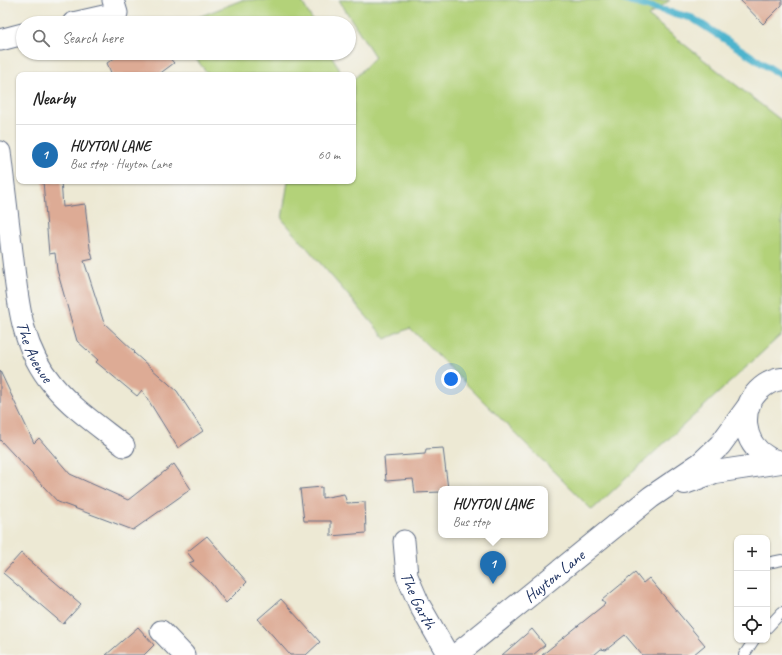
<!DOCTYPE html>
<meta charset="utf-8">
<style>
:root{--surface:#fff;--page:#f6f6f6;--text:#222;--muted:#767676;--line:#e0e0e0;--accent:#1f6fb2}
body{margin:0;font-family:Caveat,sans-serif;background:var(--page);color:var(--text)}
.controls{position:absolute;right:12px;bottom:12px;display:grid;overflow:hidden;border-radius:8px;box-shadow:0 1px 3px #0004}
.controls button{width:36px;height:36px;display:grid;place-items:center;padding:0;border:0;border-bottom:1px solid var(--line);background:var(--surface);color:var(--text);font:20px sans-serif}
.you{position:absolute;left:451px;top:379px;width:14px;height:14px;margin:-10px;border:3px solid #fff;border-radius:50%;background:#1a73e8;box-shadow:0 0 0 6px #1a73e833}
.badge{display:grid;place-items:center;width:26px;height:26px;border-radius:50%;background:var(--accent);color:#fff;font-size:13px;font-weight:700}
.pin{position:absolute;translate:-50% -33px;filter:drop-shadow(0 1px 2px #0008)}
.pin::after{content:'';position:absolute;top:21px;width:14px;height:12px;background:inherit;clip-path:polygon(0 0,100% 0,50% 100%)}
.popup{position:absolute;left:438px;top:486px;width:110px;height:52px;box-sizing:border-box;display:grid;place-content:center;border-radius:8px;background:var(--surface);filter:drop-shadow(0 1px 3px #0005);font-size:13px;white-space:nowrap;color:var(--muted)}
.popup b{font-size:15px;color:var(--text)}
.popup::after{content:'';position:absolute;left:50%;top:100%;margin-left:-8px;border:8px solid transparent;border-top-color:var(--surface)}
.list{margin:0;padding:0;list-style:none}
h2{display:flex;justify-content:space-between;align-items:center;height:52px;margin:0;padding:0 16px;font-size:17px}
h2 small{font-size:13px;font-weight:400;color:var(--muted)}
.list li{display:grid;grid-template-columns:26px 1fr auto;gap:12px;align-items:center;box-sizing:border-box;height:60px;padding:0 16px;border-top:1px solid var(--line)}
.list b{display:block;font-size:15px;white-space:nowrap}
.list p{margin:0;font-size:13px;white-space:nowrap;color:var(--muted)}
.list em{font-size:13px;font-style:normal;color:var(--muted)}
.icon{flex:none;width:22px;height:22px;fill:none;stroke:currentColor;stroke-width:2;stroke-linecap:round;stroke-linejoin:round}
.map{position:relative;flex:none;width:782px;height:655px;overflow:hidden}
.search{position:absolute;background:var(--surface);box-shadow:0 1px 3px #0004;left:16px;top:16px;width:340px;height:44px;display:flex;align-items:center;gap:10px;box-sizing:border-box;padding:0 14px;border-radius:22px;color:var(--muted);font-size:15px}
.panel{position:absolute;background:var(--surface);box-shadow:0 1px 3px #0004;left:16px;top:72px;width:340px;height:112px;border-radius:8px}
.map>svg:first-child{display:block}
.green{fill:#b3d279;stroke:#67806c}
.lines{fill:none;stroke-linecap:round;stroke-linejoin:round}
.stream{stroke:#4eb4cd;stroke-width:7}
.building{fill:#ddab95}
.service-casing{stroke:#647087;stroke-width:12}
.minor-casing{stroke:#647087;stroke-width:23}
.secondary-casing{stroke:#647087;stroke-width:24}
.service{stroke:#fff;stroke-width:10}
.minor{stroke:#fff;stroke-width:21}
.secondary{stroke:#fff;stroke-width:22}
.labels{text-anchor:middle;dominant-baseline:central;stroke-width:3;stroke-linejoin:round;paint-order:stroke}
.street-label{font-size:17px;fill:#1b2f5e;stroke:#f6f6f2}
</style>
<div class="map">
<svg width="782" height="655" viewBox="0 0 782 655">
<rect width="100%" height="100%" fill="#f6f6f2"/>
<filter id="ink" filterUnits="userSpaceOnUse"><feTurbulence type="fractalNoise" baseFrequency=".025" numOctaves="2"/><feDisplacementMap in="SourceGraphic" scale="8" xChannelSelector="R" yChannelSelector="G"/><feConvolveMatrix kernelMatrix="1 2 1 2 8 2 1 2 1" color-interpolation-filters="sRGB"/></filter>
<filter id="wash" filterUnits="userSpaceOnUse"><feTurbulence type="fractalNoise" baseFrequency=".012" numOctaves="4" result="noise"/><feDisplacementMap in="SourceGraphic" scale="16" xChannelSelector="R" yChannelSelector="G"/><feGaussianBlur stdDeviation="0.9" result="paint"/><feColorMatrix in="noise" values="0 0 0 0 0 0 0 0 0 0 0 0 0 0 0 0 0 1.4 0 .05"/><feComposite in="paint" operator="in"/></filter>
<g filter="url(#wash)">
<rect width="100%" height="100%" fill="#ede9d4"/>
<g class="green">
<path d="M 242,0 L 301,0 L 314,23 L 183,23 Z"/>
<path d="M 339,0 L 670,0 L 648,16 L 782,121 L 782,334 L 592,510 L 410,328 L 386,339 L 282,219 L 288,181 L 353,181 L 353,80 L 375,57 Z"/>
<path d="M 191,53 L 330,53 L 343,75 L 209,75 Z"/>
</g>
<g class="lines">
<path class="stream" d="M 624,0 L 692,18 L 782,76"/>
</g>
<g id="blocks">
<g class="building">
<path d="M 740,0 L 782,0 L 782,5 L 763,24 Z"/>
<path d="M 122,53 L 165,53 L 174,63 L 158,75 L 112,75 L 107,63 Z"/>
<path d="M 43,181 L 61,181 L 63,207 L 85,204 L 90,248 L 93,259 L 84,261 L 104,323 L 135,352 L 134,353 L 177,391 L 203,431 L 178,448 L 142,390 L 137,396 L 96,362 L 98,360 L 77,341 L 57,270 L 55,253 L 49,254 Z"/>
<path d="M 0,371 L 34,443 L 39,438 L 70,474 L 128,500 L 174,464 L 191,489 L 133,530 L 58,502 L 0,440 Z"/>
<path d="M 443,448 L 448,489 L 441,489 L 441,492 L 415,493 L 413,479 L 386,481 L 384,457 L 425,454 L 426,449 Z"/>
<path d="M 322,487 L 322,498 L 344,494 L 347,503 L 365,502 L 366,533 L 331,536 L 331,521 L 304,521 L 300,489 Z"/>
<path d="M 207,536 L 247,582 L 226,603 L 211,583 L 189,563 L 194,561 L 187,552 Z"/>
<path d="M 21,553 L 81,604 L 63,624 L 3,573 Z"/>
<path d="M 635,573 L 643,583 L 649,578 L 705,645 L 693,655 L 642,655 L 625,635 L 606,650 L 601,649 L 594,655 L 542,655 L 605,604 L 602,600 Z"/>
<path d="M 281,599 L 320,642 L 306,655 L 290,655 L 258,619 Z"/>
<path d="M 138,627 L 154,645 L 144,655 L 106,655 Z"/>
<path d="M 532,629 L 545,645 L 533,655 L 502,655 Z"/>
</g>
</g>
</g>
<g filter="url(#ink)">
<use href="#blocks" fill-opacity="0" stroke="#647087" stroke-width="1"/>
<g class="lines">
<g class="service-casing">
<g id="service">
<path d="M 767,563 L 782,560"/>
<path d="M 767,628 L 782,612"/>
<path d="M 744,655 L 754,640"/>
</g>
</g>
<g class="minor-casing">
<g id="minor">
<path d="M 73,23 L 117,13 L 113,0"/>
<path d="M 0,40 L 23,34"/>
<path id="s1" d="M 0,152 C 4,185 8,218 12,252 C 18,300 20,346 53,385 C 73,409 100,427 124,446"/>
<path id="s2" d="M 404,541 L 407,576 L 420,606 L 448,655"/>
<path d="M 161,631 L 184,655"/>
</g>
</g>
<g class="secondary-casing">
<g id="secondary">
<path d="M 782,379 C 772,380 765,384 758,391 C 739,410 743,444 767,457 C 771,460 777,461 782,462"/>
<path d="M 685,483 L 715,472 L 781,462"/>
<path id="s3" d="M 456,655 L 651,497 L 701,463 L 720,445 L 747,408"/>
</g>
</g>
<use href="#service" class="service"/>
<use href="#minor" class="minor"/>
<use href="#secondary" class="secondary"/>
</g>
</g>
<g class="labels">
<g class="street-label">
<text stroke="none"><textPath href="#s1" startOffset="204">The Avenue</textPath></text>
<text stroke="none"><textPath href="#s3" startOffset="126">Huyton Lane</textPath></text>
<text stroke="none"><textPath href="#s2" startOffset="62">The Garth</textPath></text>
</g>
</g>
</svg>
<div class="controls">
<button>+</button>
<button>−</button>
<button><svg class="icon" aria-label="locate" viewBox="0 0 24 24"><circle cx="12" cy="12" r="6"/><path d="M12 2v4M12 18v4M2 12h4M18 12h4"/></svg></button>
</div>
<div class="you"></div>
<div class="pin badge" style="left:493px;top:584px">1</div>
<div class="popup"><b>HUYTON LANE</b>Bus stop</div>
<div class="search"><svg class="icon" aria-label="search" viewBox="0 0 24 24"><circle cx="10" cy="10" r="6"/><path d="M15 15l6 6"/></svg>Search here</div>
<section class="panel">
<h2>Nearby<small></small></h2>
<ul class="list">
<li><span class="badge">1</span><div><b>HUYTON LANE</b><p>Bus stop · Huyton Lane</p></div><em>60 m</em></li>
</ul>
</section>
</div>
